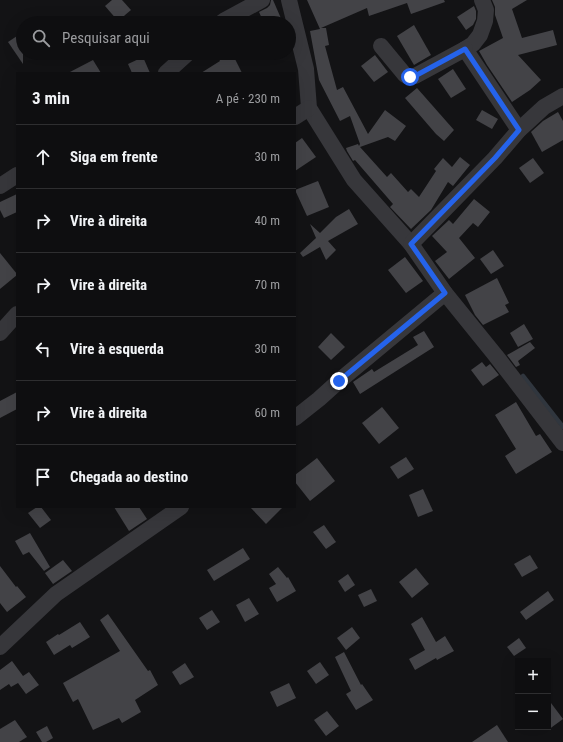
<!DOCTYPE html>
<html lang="pt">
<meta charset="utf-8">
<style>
:root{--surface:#0e0e10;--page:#171719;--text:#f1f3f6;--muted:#9b9c9f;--line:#2e2e30}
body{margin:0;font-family:"Roboto Condensed",sans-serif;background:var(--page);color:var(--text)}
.controls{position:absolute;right:12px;bottom:12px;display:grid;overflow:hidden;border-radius:0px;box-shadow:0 4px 16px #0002}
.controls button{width:36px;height:36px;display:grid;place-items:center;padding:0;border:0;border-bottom:1px solid var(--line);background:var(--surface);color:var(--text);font:20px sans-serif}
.stop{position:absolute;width:12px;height:12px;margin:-9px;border:3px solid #2563eb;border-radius:50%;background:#fff}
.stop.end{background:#2563eb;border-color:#fff;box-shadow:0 1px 4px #0008}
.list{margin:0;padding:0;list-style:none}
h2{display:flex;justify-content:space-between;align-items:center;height:52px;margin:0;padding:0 16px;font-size:17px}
h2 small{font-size:13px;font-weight:400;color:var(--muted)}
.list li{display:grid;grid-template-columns:26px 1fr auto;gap:12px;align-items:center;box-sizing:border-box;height:64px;padding:0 16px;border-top:1px solid var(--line)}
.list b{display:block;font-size:15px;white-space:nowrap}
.list em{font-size:13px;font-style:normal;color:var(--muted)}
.icon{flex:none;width:22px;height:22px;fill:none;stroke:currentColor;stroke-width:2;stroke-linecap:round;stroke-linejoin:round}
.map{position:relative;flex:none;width:563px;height:742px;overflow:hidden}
.search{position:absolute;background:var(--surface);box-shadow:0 4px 16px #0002;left:16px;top:16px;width:280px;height:44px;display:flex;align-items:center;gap:10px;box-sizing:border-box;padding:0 14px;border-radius:22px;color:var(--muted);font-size:15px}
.panel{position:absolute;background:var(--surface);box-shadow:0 4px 16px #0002;left:16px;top:72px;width:280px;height:436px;border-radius:0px}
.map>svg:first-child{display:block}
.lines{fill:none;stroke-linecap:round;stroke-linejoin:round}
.stream{stroke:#30363e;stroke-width:4.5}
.building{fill:#434347}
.minor{stroke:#37373b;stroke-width:16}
.route{stroke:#2563eb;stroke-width:5}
</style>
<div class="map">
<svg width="563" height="742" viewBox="0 0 563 742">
<rect width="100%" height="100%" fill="#131315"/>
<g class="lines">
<path class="stream" d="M 523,376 L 563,427"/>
</g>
<g class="building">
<path d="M 112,0 L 122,0 L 131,10 L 118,21 L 105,6 Z"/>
<path d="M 271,0 L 273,0 L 283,23 L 264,23 L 259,12 L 267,8 L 270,5 Z"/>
<path d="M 307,0 L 444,0 L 445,2 L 411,14 L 407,3 L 369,16 L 367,8 L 321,28 L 326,28 L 329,45 L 325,46 L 337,90 L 343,87 L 368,134 L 385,110 L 406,126 L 395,141 L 388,137 L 360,147 L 387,177 L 391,173 L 408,192 L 411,189 L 419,197 L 436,171 L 434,169 L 443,158 L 452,167 L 460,157 L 470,165 L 453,186 L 448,182 L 431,210 L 411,229 L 390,207 L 393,204 L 355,160 L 353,161 L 347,151 L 346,148 L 358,144 L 359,146 L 360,144 L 350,116 L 340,121 L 319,80 L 310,31 L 320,29 Z"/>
<path d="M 492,0 L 527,0 L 512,9 L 522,38 L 553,30 L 557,45 L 518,55 L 541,80 L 530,90 L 512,102 L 487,65 L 479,51 L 503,38 L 495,15 L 495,7 Z"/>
<path d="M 474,6 L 476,11 L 476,19 L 473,25 L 466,30 L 457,17 Z"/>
<path d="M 414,25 L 431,55 L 414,65 L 397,36 Z"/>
<path d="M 23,32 L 23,64 L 8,42 Z"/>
<path d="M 231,53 L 232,53 L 242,73 L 201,73 L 220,61 L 219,59 Z"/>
<path d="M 375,55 L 388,72 L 374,82 L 361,66 Z"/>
<path d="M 143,57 L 150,73 L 132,73 L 128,64 Z"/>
<path d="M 93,60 L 101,73 L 68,73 Z"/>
<path d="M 453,69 L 466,89 L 451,98 L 438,79 Z"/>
<path d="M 417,88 L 454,130 L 444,141 L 436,134 L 405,98 Z"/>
<path d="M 482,110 L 498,119 L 492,129 L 476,120 Z"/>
<path d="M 558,112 L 563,121 L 563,140 L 542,152 L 531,132 L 543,121 Z"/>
<path d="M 302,138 L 316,157 L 295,171 L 295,143 Z"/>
<path d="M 533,158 L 544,173 L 530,183 L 519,168 Z"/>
<path d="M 318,181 L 329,207 L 307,216 L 295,190 Z"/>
<path d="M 17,194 L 17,212 L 4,218 L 0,210 L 0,202 Z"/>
<path d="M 474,199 L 490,212 L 478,227 L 473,223 L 459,238 L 475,258 L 449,279 L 435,261 L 447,252 L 432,236 L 449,220 L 453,224 Z"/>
<path d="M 349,209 L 358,224 L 328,241 L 336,250 L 326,260 L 320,247 L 303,257 L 300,253 L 316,238 L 310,224 L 320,233 L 336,217 Z"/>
<path d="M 493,250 L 504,266 L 491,274 L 480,259 Z"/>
<path d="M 0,253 L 17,274 L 17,275 L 0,289 Z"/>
<path d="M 405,257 L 423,281 L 406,293 L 388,270 Z"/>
<path d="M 497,278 L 509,303 L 505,305 L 509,312 L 483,325 L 475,315 L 465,295 Z"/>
<path d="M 524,324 L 533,339 L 518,347 L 510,333 Z"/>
<path d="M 424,331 L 434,347 L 360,394 L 353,382 L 372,369 L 374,372 L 418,345 L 413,337 Z"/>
<path d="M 331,333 L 345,347 L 331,360 L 318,347 Z"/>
<path d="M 530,342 L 535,348 L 518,361 L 520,365 L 516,367 L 507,355 Z"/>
<path d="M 482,362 L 486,367 L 490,364 L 499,375 L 483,386 L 471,370 Z"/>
<path d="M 17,392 L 17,409 L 0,418 L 0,401 Z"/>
<path d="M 516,402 L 536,436 L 540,434 L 552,452 L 516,474 L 505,456 L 516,449 L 495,415 Z"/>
<path d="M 382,407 L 399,428 L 379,444 L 362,423 Z"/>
<path d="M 406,457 L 414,469 L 398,479 L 390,467 Z"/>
<path d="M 317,458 L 335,481 L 310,501 L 295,482 L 295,475 Z"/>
<path d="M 423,489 L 433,511 L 418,517 L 409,495 Z"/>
<path d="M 37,507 L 41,507 L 51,520 L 40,528 L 28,513 Z"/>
<path d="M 114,507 L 139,507 L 147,519 L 129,531 Z"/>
<path d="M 250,507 L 283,507 L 266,524 Z"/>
<path d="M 324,525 L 336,542 L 326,549 L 313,532 Z"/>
<path d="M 30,533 L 50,567 L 44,571 L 29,552 L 23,555 L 15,541 Z"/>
<path d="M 243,548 L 250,559 L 214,581 L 207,570 Z"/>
<path d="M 530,555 L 538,568 L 522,577 L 514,564 Z"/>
<path d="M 63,560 L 72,571 L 53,584 L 45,573 Z"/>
<path d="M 0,566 L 16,587 L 17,586 L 26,597 L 7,612 L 0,603 Z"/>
<path d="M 278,567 L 287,578 L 288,577 L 296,591 L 277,602 L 269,588 L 276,584 L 269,574 Z"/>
<path d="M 416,568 L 429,584 L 412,598 L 399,582 Z"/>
<path d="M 348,574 L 355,585 L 345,592 L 338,581 Z"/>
<path d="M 371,589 L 377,601 L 364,607 L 358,595 Z"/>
<path d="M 548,591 L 554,600 L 526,620 L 520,612 Z"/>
<path d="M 249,598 L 259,614 L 245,622 L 236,605 Z"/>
<path d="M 212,610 L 220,622 L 207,630 L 199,618 Z"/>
<path d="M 108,614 L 148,671 L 150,670 L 158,685 L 135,700 L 141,712 L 122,723 L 119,718 L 93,730 L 78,699 L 73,702 L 63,683 L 120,651 L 100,620 Z"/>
<path d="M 422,617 L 436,642 L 445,636 L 454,651 L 437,660 L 436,658 L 415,670 L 409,659 L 425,650 L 411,624 Z"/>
<path d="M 80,622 L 90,637 L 72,648 L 70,645 L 54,655 L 46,642 L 58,634 L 59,635 Z"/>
<path d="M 352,627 L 360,638 L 346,650 L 337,638 Z"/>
<path d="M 519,638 L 526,648 L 514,656 L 507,647 Z"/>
<path d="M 344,652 L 361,685 L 362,684 L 373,700 L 356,710 L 346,694 L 351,691 L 335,657 Z"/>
<path d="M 12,661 L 23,676 L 29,672 L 39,685 L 26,694 L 18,683 L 11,687 L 9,684 L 0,690 L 0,670 Z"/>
<path d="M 320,662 L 329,675 L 316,684 L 307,671 Z"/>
<path d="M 185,663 L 194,677 L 180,685 L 172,672 Z"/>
<path d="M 289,683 L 296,698 L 277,707 L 270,692 Z"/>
<path d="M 548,699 L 563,719 L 548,730 Z"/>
<path d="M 327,711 L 339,726 L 326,736 L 314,720 Z"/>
<path d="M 15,720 L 27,737 L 19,742 L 0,742 L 0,729 Z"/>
<path d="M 497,725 L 508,742 L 472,742 Z"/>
<path d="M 47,726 L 53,738 L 46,742 L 42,742 L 36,732 Z"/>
</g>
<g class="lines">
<g class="minor">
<path d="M 289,0 L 306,69 L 309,108 L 354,180 L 411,244 L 445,293 L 496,356 L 563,443"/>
<path d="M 482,0 L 486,10 L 485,21 L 480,35 L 473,44 L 465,49 L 519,130"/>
<path d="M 221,23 L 225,20 L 262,0"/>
<path d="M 381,46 L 405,75 L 410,77 L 415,76 L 465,49"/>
<path d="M 166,73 L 188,53"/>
<path d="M 295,117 L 309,108"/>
<path d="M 0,186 L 17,175"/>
<path d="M 411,244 L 495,158 L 519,130 L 544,107 L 563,96"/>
<path d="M 0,333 L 17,314"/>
<path d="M 295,418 L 319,399 L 339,381 L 445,293"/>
<path d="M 0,647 L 56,594 L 181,507"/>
</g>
</g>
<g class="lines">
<path class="route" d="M 339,381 L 445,293 L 411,244 L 495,158 L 519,130 L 465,49 L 415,76 L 410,77"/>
</g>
</svg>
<div class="controls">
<button>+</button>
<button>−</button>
</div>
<div class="stop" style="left:410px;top:77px"></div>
<div class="stop end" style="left:339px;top:381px"></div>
<div class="search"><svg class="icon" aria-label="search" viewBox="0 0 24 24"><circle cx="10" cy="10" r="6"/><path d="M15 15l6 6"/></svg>Pesquisar aqui</div>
<section class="panel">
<h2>3 min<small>A pé · 230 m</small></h2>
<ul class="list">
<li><svg class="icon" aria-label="ahead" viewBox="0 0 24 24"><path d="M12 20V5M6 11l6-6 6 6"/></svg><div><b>Siga em frente</b></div><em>30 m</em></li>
<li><svg class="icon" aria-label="right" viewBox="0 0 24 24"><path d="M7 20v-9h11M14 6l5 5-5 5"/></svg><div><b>Vire à direita</b></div><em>40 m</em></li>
<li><svg class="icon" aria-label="right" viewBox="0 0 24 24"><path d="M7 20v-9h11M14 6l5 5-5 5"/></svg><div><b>Vire à direita</b></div><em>70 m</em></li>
<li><svg class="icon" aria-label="left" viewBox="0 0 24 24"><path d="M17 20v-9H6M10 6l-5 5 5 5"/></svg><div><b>Vire à esquerda</b></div><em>30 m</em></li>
<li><svg class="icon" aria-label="right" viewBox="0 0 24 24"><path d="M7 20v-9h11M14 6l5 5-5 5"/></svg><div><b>Vire à direita</b></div><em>60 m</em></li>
<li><svg class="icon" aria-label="arrive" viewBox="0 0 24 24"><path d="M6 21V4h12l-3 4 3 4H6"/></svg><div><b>Chegada ao destino</b></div></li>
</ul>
</section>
</div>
